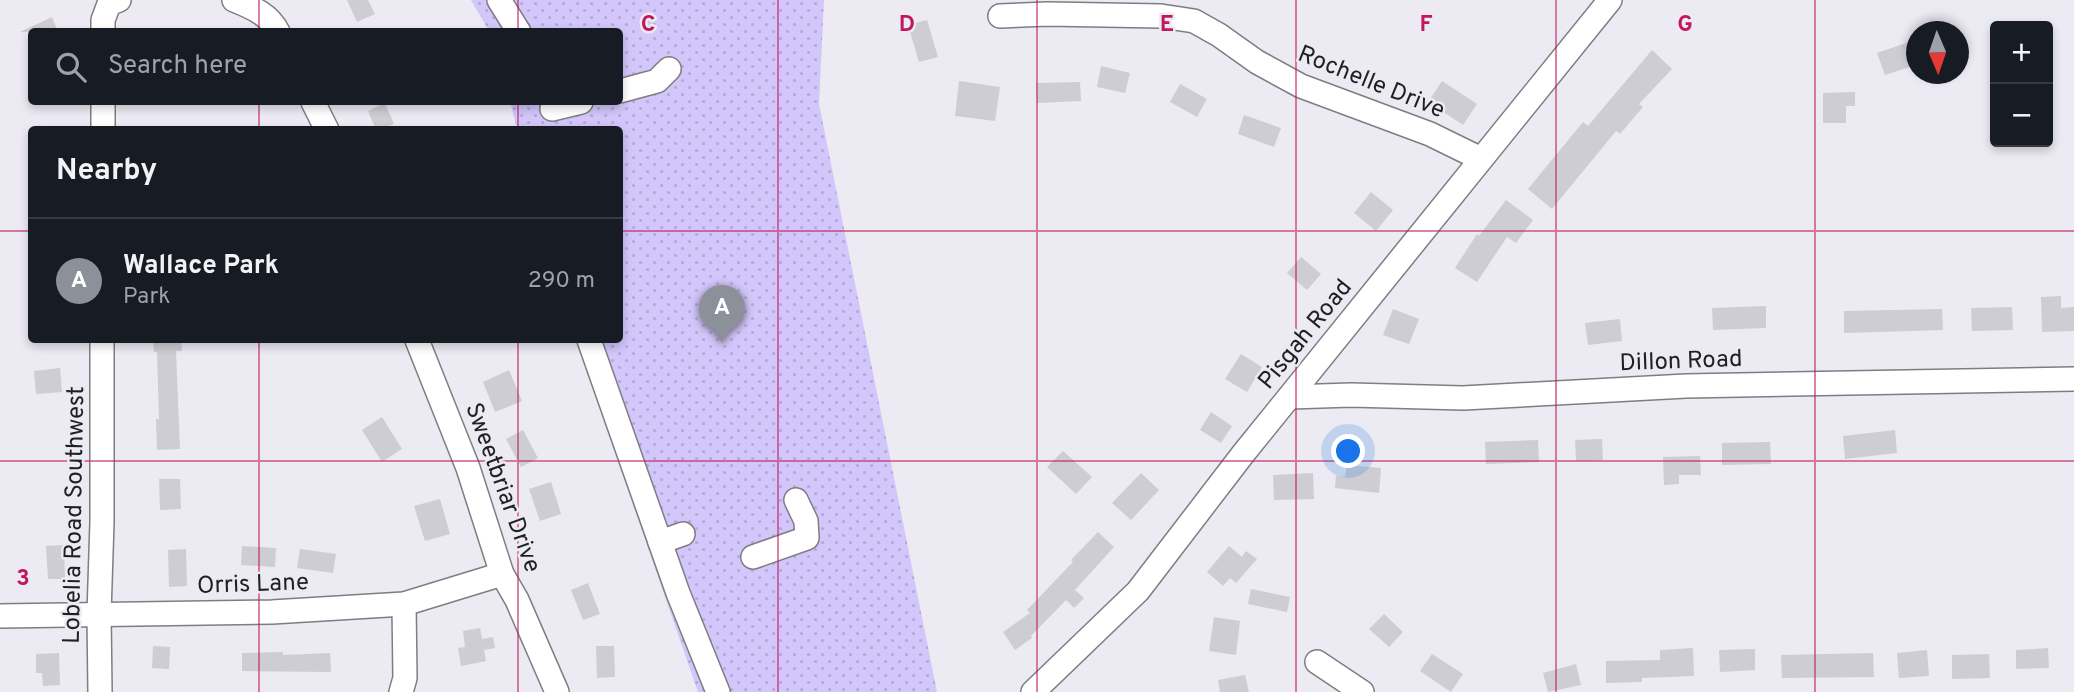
<!DOCTYPE html>
<meta charset="utf-8">
<style>
:root{--surface:#171b24;--page:#20242c;--text:#f1f3f6;--muted:#9ea1a6;--line:#363941;--accent:#8c9099}
body{margin:0;font-family:Overpass,sans-serif;background:var(--page);color:var(--text)}
.controls{position:absolute;right:21px;top:21px;display:grid;overflow:hidden;border-radius:7px;box-shadow:0 4px 10px #0003}
.controls button{width:63px;height:63px;display:grid;place-items:center;padding:0;border:0;border-bottom:2px solid var(--line);background:var(--surface);color:var(--text);font:35px sans-serif}
.compass{position:absolute;left:1906px;top:21px;width:63px;height:63px;border-radius:50%;background:var(--surface);box-shadow:0 4px 10px #0003;rotate:178deg}
.you{position:absolute;left:1349px;top:452px;width:24px;height:24px;margin:-18px;border:5px solid #fff;border-radius:50%;background:#1a73e8;box-shadow:0 0 0 10px #1a73e833}
.badge{display:grid;place-items:center;width:46px;height:46px;border-radius:50%;background:var(--accent);color:#fff;font-size:23px;font-weight:700}
.pin{position:absolute;translate:-50% -58px;filter:drop-shadow(0 2px 4px #0008)}
.pin::after{content:'';position:absolute;top:37px;width:24px;height:21px;background:inherit;clip-path:polygon(0 0,100% 0,50% 100%)}
.list{margin:0;padding:0;list-style:none}
h2{display:flex;justify-content:space-between;align-items:center;height:91px;margin:0;padding:0 28px;font-size:30px}
h2 small{font-size:23px;font-weight:400;color:var(--muted)}
.list li{display:grid;grid-template-columns:46px 1fr auto;gap:21px;align-items:center;box-sizing:border-box;height:126px;padding:0 28px;border-top:2px solid var(--line)}
.list b{display:block;font-size:26px;white-space:nowrap}
.list p{margin:0;font-size:23px;white-space:nowrap;color:var(--muted)}
.list em{font-size:23px;font-style:normal;color:var(--muted)}
.icon{flex:none;width:38px;height:38px;fill:none;stroke:currentColor;stroke-width:2;stroke-linecap:round;stroke-linejoin:round}
.map{position:relative;flex:none;width:2074px;height:692px;overflow:hidden}
.search{position:absolute;background:var(--surface);box-shadow:0 4px 10px #0003;left:28px;top:28px;width:595px;height:77px;display:flex;align-items:center;gap:18px;box-sizing:border-box;padding:0 24px;border-radius:7px;color:var(--muted);font-size:26px}
.panel{position:absolute;background:var(--surface);box-shadow:0 4px 10px #0003;left:28px;top:126px;width:595px;height:217px;border-radius:7px}
.map>svg:first-child{display:block}
.park{fill:url(#park-dots)}
.building{fill:#cecdd4}
.lines{fill:none;stroke-linecap:round;stroke-linejoin:round}
.minor-casing{stroke:#7e7d83;stroke-width:26}
.minor{stroke:#fff;stroke-width:23}
.grid{fill:none;stroke:#c2185b;stroke-width:2;stroke-opacity:0.55}
.labels{text-anchor:middle;dominant-baseline:central;stroke-width:5;stroke-linejoin:round;paint-order:stroke}
.street-label{font-size:24px;fill:#201f22;stroke:#eceaf2}
.grid-label{font-size:23px;text-anchor:middle;font-weight:bold;fill:#c2185b;stroke:#eceaf2;stroke-width:5;stroke-linejoin:round;paint-order:stroke}
</style>
<div class="map">
<svg width="2074" height="692" viewBox="0 0 2074 692">
<defs>
<pattern id="park-dots" width="8" height="8" patternUnits="userSpaceOnUse" patternTransform="scale(1.75)"><rect width="8" height="8" fill="#d2c6fa"/><path d="M2 2h.1M6 6h.1" fill="none" stroke="#b4aad6" stroke-width="1.8" stroke-linecap="round"/></pattern>
</defs>
<rect width="100%" height="100%" fill="#eceaf2"/>
<path class="park" d="M 471,0 L 824,0 L 819,104 L 937,692 L 698,692 L 576,340 L 620,340 L 620,130 L 517,129 L 510,102 L 620,102 L 620,32 L 489,31 Z"/>
<g class="building">
<path d="M 347,0 L 368,0 L 375,14 L 357,22 Z"/>
<path d="M 52,17 L 58,32 L 20,32 Z"/>
<path d="M 927,20 L 938,57 L 919,62 L 908,25 Z"/>
<path d="M 1909,42 L 1916,65 L 1885,75 L 1877,53 Z"/>
<path d="M 1652,50 L 1672,69 L 1639,104 L 1643,107 L 1620,134 L 1616,131 L 1552,209 L 1528,189 L 1583,122 L 1588,126 Z"/>
<path d="M 1101,66 L 1130,73 L 1125,93 L 1097,87 Z"/>
<path d="M 959,81 L 1000,87 L 995,121 L 955,116 Z"/>
<path d="M 1442,81 L 1477,104 L 1463,125 L 1428,102 Z"/>
<path d="M 1080,82 L 1081,101 L 1037,103 L 1036,83 Z"/>
<path d="M 1180,84 L 1207,99 L 1197,117 L 1170,102 Z"/>
<path d="M 1855,92 L 1855,106 L 1846,106 L 1846,123 L 1823,123 L 1823,93 Z"/>
<path d="M 385,103 L 394,124 L 376,130 L 368,111 Z"/>
<path d="M 1244,115 L 1281,128 L 1274,147 L 1238,134 Z"/>
<path d="M 1371,192 L 1393,210 L 1376,231 L 1354,213 Z"/>
<path d="M 1506,200 L 1533,220 L 1516,243 L 1507,237 L 1477,282 L 1455,268 L 1477,234 L 1479,236 Z"/>
<path d="M 1301,257 L 1321,274 L 1307,290 L 1287,273 Z"/>
<path d="M 2061,296 L 2061,308 L 2074,307 L 2074,331 L 2042,332 L 2041,297 Z"/>
<path d="M 1766,306 L 1766,328 L 1713,330 L 1712,308 Z"/>
<path d="M 2012,307 L 2013,330 L 1972,331 L 1971,308 Z"/>
<path d="M 1393,309 L 1419,319 L 1409,344 L 1383,335 Z"/>
<path d="M 1942,309 L 1943,330 L 1844,333 L 1844,311 Z"/>
<path d="M 1620,319 L 1622,341 L 1588,345 L 1585,323 Z"/>
<path d="M 153,340 L 181,340 L 182,351 L 176,351 L 180,449 L 157,450 L 156,419 L 159,419 L 157,352 L 154,352 Z"/>
<path d="M 1241,354 L 1262,367 L 1247,392 L 1225,379 Z"/>
<path d="M 60,368 L 62,392 L 36,394 L 34,371 Z"/>
<path d="M 509,370 L 522,401 L 495,412 L 483,382 Z"/>
<path d="M 1211,412 L 1232,426 L 1221,443 L 1200,430 Z"/>
<path d="M 382,417 L 402,449 L 382,462 L 362,430 Z"/>
<path d="M 523,430 L 538,458 L 521,467 L 506,439 Z"/>
<path d="M 1895,430 L 1897,453 L 1845,459 L 1843,436 Z"/>
<path d="M 1602,439 L 1603,460 L 1576,461 L 1575,440 Z"/>
<path d="M 1538,440 L 1539,462 L 1486,464 L 1485,442 Z"/>
<path d="M 1770,442 L 1771,464 L 1722,465 L 1722,443 Z"/>
<path d="M 1063,451 L 1092,477 L 1076,494 L 1047,467 Z"/>
<path d="M 1700,456 L 1701,475 L 1679,475 L 1679,484 L 1664,485 L 1663,457 Z"/>
<path d="M 1347,465 L 1381,468 L 1379,493 L 1335,488 L 1336,476 L 1345,477 Z"/>
<path d="M 1141,473 L 1159,490 L 1131,520 L 1112,503 Z"/>
<path d="M 1313,473 L 1314,499 L 1274,500 L 1273,475 Z"/>
<path d="M 159,479 L 180,479 L 181,509 L 160,510 Z"/>
<path d="M 551,482 L 561,514 L 540,521 L 529,489 Z"/>
<path d="M 440,499 L 450,534 L 425,541 L 414,506 Z"/>
<path d="M 1098,532 L 1114,547 L 1075,590 L 1084,598 L 1074,608 L 1066,600 L 1031,636 L 1032,638 L 1015,650 L 1003,632 L 1030,613 L 1027,610 L 1073,562 L 1071,560 Z"/>
<path d="M 64,545 L 65,579 L 48,579 L 46,546 Z"/>
<path d="M 242,546 L 276,548 L 275,567 L 241,565 Z"/>
<path d="M 1229,546 L 1242,557 L 1246,551 L 1257,559 L 1236,583 L 1230,578 L 1223,586 L 1207,572 Z"/>
<path d="M 186,549 L 187,586 L 169,587 L 168,550 Z"/>
<path d="M 300,549 L 336,554 L 333,573 L 297,568 Z"/>
<path d="M 588,583 L 600,614 L 583,620 L 571,590 Z"/>
<path d="M 1251,589 L 1290,597 L 1287,612 L 1248,604 Z"/>
<path d="M 1384,614 L 1403,632 L 1389,647 L 1369,629 Z"/>
<path d="M 1214,617 L 1240,621 L 1236,655 L 1209,651 Z"/>
<path d="M 480,628 L 482,639 L 493,637 L 495,648 L 484,650 L 486,661 L 461,666 L 458,648 L 465,647 L 463,631 Z"/>
<path d="M 153,646 L 170,647 L 169,669 L 152,668 Z"/>
<path d="M 596,646 L 614,646 L 615,677 L 597,678 Z"/>
<path d="M 1693,648 L 1694,676 L 1642,678 L 1642,682 L 1606,683 L 1606,661 L 1660,660 L 1660,650 Z"/>
<path d="M 2048,648 L 2049,668 L 2016,669 L 2016,650 Z"/>
<path d="M 1755,649 L 1755,670 L 1720,672 L 1719,650 Z"/>
<path d="M 1927,650 L 1929,676 L 1899,678 L 1897,653 Z"/>
<path d="M 283,652 L 283,655 L 330,653 L 331,672 L 242,671 L 242,653 Z"/>
<path d="M 59,653 L 60,685 L 43,686 L 42,673 L 36,673 L 36,654 Z"/>
<path d="M 1873,653 L 1874,677 L 1782,678 L 1781,655 Z"/>
<path d="M 1432,654 L 1463,674 L 1451,692 L 1420,671 Z"/>
<path d="M 1989,654 L 1990,678 L 1952,679 L 1952,655 Z"/>
<path d="M 1576,664 L 1581,685 L 1548,692 L 1543,673 Z"/>
<path d="M 1245,675 L 1249,692 L 1220,692 L 1218,680 Z"/>
</g>
<g class="lines">
<g class="minor-casing">
<g id="minor">
<path d="M 234,0 C 251,7 269,14 278,32"/>
<path d="M 499,0 L 519,32"/>
<path d="M 1000,16 L 1048,14 L 1161,16 L 1194,21 L 1219,35 L 1257,62 L 1301,86 L 1430,134 L 1481,159"/>
<path d="M 103,32 L 103,20 L 109,4 L 119,0"/>
<path d="M 620,91 L 657,81 L 669,69"/>
<path d="M 313,102 L 327,130"/>
<path d="M 552,109 L 581,102"/>
<path d="M 103,130 L 103,102"/>
<path d="M 417,340 L 468,468 L 502,574 L 517,600 L 557,692"/>
<path d="M 589,340 L 678,593 L 718,692"/>
<path d="M 1290,397 L 1351,395 L 1463,398 L 1686,386 L 2074,379"/>
<path d="M 660,542 L 683,534"/>
<path d="M 753,557 L 807,538 L 806,521 L 796,500"/>
<path d="M 0,616 L 272,612 L 404,604 L 502,574"/>
<path d="M 1317,662 L 1362,692"/>
<path d="M 100,692 L 99,614 L 102,522 L 102,340"/>
<path d="M 401,692 L 405,678 L 404,604"/>
<path d="M 1033,692 L 1138,591 L 1243,454 L 1610,0"/>
</g>
</g>
<use href="#minor" class="minor"/>
</g>
<path class="grid" d="M 259,0 L 259,32M 518,0 L 518,32M 778,0 L 778,692M 1037,0 L 1037,692M 1296,0 L 1296,692M 1556,0 L 1556,692M 1815,0 L 1815,692M 259,102 L 259,130M 518,102 L 518,130M 0,231 L 32,231M 620,231 L 2074,231M 259,340 L 259,692M 518,340 L 518,692M 0,461 L 2074,461"/>
<g class="labels">
<g class="street-label">
<text transform="translate(1371 83) rotate(22)">Rochelle Drive</text>
<text transform="translate(1306 335) rotate(-51)">Pisgah Road</text>
<text transform="translate(1681 362) rotate(-2)">Dillon Road</text>
<text transform="translate(502 488) rotate(70)">Sweetbriar Drive</text>
<text transform="translate(75 515) rotate(-89)">Lobelia Road Southwest</text>
<text transform="translate(253 585) rotate(-2)">Orris Lane</text>
</g>
</g>
<g class="grid-label">
<text x="648" y="31">C</text>
<text x="907" y="31">D</text>
<text x="1167" y="31">E</text>
<text x="1426" y="31">F</text>
<text x="1685" y="31">G</text>
<text x="23" y="585">3</text>
</g>
</svg>
<div class="controls">
<button>+</button>
<button>−</button>
</div>
<svg class="compass" viewBox="-18 -18 36 36"><path d="M0-13l5 13h-10z" fill="#e53935"/><path d="M0 13l5-13h-10z" fill="#9ea1a6"/></svg>
<div class="you"></div>
<div class="pin badge" style="left:722px;top:343px">A</div>
<div class="search"><svg class="icon" aria-label="search" viewBox="0 0 24 24"><circle cx="10" cy="10" r="6"/><path d="M15 15l6 6"/></svg>Search here</div>
<section class="panel">
<h2>Nearby<small></small></h2>
<ul class="list">
<li><span class="badge">A</span><div><b>Wallace Park</b><p>Park</p></div><em>290 m</em></li>
</ul>
</section>
</div>
